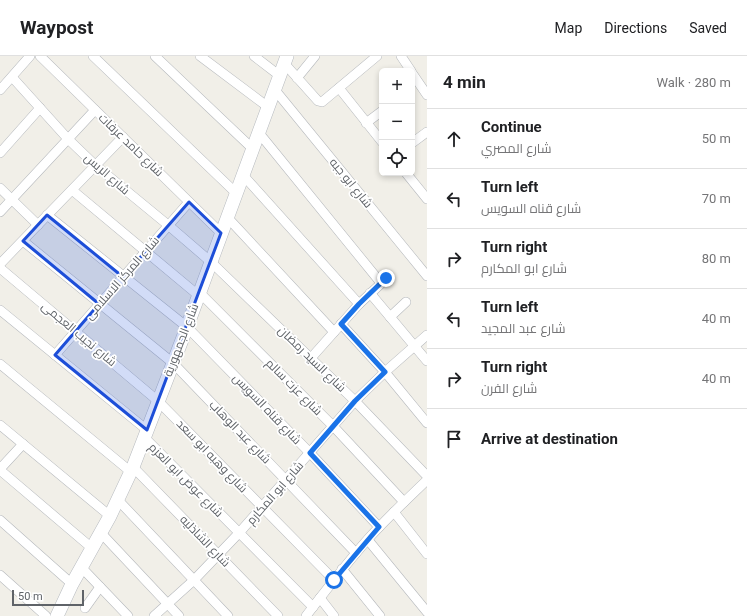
<!DOCTYPE html>
<meta charset="utf-8">
<style>
:root{--surface:#fff;--page:#f2f2f2;--text:#202124;--muted:#757577;--line:#e0e0e0}
body{margin:0;font-family:Roboto,Cairo,sans-serif;background:var(--page);color:var(--text)}
.controls{position:absolute;right:12px;top:12px;display:grid;overflow:hidden;border-radius:6px;box-shadow:0 2px 6px #0003}
.controls button{width:36px;height:36px;display:grid;place-items:center;padding:0;border:0;border-bottom:1px solid var(--line);background:var(--surface);color:var(--text);font:20px sans-serif}
.scale{position:absolute;left:12px;bottom:10px;width:72px;box-sizing:border-box;padding-left:4px;border:2px solid #5f6368;border-top:0;font-size:11px;line-height:14px;white-space:nowrap;color:#5f6368;-webkit-text-stroke:3px #fff;paint-order:stroke}
.stop{position:absolute;width:12px;height:12px;margin:-9px;border:3px solid #1a73e8;border-radius:50%;background:#fff}
.stop.end{background:#1a73e8;border-color:#fff;box-shadow:0 1px 4px #0008}
.list{margin:0;padding:0;list-style:none}
h2{display:flex;justify-content:space-between;align-items:center;height:52px;margin:0;padding:0 16px;font-size:17px}
h2 small{font-size:13px;font-weight:400;color:var(--muted)}
.list li{display:grid;grid-template-columns:26px 1fr auto;gap:12px;align-items:center;box-sizing:border-box;height:60px;padding:0 16px;border-top:1px solid var(--line)}
.list b{display:block;font-size:15px;white-space:nowrap}
.list p{margin:0;font-size:13px;white-space:nowrap;color:var(--muted)}
.list em{font-size:13px;font-style:normal;color:var(--muted)}
.icon{flex:none;width:22px;height:22px;fill:none;stroke:currentColor;stroke-width:2;stroke-linecap:round;stroke-linejoin:round}
.map{position:relative;flex:none;width:427px;height:560px;overflow:hidden}
header{display:flex;align-items:center;gap:24px;box-sizing:border-box;height:56px;padding:0 20px;background:var(--surface);border-bottom:1px solid var(--line)}
header strong{font-size:19px}
nav{display:flex;gap:22px;margin-inline-start:auto;font-size:14px}
main{display:flex}
aside{flex:1;background:var(--surface)}
.map>svg:first-child{display:block}
.lines{fill:none;stroke-linecap:round;stroke-linejoin:round}
.street-casing{stroke:#b5b8bc;stroke-width:10}
.secondary-casing{stroke:#b6babf;stroke-width:14}
.street{stroke:#fff;stroke-width:9}
.secondary{stroke:#fff;stroke-width:13}
.route{stroke:#1a73e8;stroke-width:5}
.marked{fill:#1d4ed8;fill-opacity:0.2;stroke:#1d4ed8;stroke-width:3;stroke-linejoin:round}
.labels{text-anchor:middle;dominant-baseline:central;stroke-width:3.5;stroke-linejoin:round;paint-order:stroke}
.street-label{font-size:12px;fill:#5f6368;stroke:#fff}
</style>
<header>
<strong>Waypost</strong>
<nav><a>Map</a><a>Directions</a><a>Saved</a></nav>
</header>
<main>
<div class="map">
<svg width="427" height="560" viewBox="0 0 427 560">
<rect width="100%" height="100%" fill="#f1efe8"/>
<g class="lines">
<g class="street-casing">
<g id="street">
<path d="M 40,0 L 221,177"/>
<path d="M 93,0 L 236,137"/>
<path d="M 155,0 L 253,93"/>
<path d="M 200,0 L 268,51"/>
<path d="M 254,0 L 280,20"/>
<path d="M 401,0 L 411,15"/>
<path d="M 284,7 L 318,45 L 322,46 L 377,0"/>
<path d="M 412,17 L 427,39"/>
<path d="M 12,21 L 68,83 L 95,109 L 168,169 L 211,206 L 355,345 L 427,420"/>
<path d="M 297,22 L 315,0"/>
<path d="M 339,32 L 382,86"/>
<path d="M 0,34 L 30,0"/>
<path d="M 275,34 L 427,220"/>
<path d="M 366,67 L 382,55"/>
<path d="M 259,77 L 381,227"/>
<path d="M 412,87 L 427,76"/>
<path d="M 0,97 L 40,52"/>
<path d="M 406,117 L 427,143"/>
<path d="M 243,119 L 359,248"/>
<path d="M 0,132 L 38,169"/>
<path d="M 72,134 L 198,239"/>
<path d="M 0,156 L 95,54"/>
<path d="M 47,159 L 187,271 L 310,397 L 379,471"/>
<path d="M 227,161 L 334,276"/>
<path d="M 23,185 L 173,307 L 356,497"/>
<path d="M 0,208 L 123,81"/>
<path d="M 0,212 L 158,345 L 334,524"/>
<path d="M 199,236 L 333,370 L 404,446"/>
<path d="M 370,237 L 427,305"/>
<path d="M 0,254 L 147,374"/>
<path d="M 390,261 L 406,246"/>
<path d="M 341,268 L 385,316 L 427,367"/>
<path d="M 55,299 L 189,146"/>
<path d="M 311,302 L 359,248 L 386,223"/>
<path d="M 0,308 L 131,416"/>
<path d="M 0,369 L 110,460"/>
<path d="M 144,381 L 313,551"/>
<path d="M 133,411 L 278,560"/>
<path d="M 0,413 L 23,388"/>
<path d="M 0,414 L 93,493"/>
<path d="M 118,444 L 228,560"/>
<path d="M 394,456 L 427,498"/>
<path d="M 0,464 L 72,528"/>
<path d="M 101,477 L 179,560"/>
<path d="M 368,484 L 427,556"/>
<path d="M 82,512 L 128,560"/>
<path d="M 342,513 L 380,560"/>
<path d="M 0,519 L 46,560"/>
<path d="M 320,542 L 334,560"/>
<path d="M 85,552 L 100,531"/>
<path d="M 154,560 L 194,524 L 239,477 L 355,345 L 385,316 L 427,279"/>
<path d="M 306,560 C 326,534 346,508 368,483 C 387,462 407,443 427,424"/>
</g>
</g>
<g class="secondary-casing">
<path id="secondary" d="M 57,560 L 72,528 L 110,460 L 133,411 L 187,271 L 287,0"/>
</g>
<use href="#street" class="street"/>
<use href="#secondary" class="secondary"/>
</g>
<g class="lines">
<path class="route" d="M 334,524 L 356,498 L 379,471 L 310,397 L 355,345 L 385,316 L 341,268 L 359,248 L 386,222"/>
</g>
<path class="marked" d="M 189,146 L 221,177 L 147,374 L 55,299 L 99,248 L 23,185 L 47,159 L 123,221 Z"/>
<g class="labels">
<g class="street-label">
<text transform="translate(131 89) rotate(44)">شارع حامد عرفات</text>
<text transform="translate(107 118) rotate(41)">شارع الريس</text>
<text transform="translate(351 127) rotate(51)">شارع ابو جبه</text>
<text transform="translate(122 222) rotate(-49)">شارع المركز الاسلامى</text>
<text transform="translate(79 278) rotate(40)">شارع نجيب العجمى</text>
<text transform="translate(181 284) rotate(-69)">شارع الجمهورية</text>
<text transform="translate(312 303) rotate(44)">شارع السيد رمضان</text>
<text transform="translate(294 331) rotate(45)">شارع عزت سالم</text>
<text transform="translate(267 353) rotate(46)">شارع قناه السويس</text>
<text transform="translate(240 376) rotate(46)">شارع عبد الوهاب</text>
<text transform="translate(212 400) rotate(46)">شارع وهبه ابو سعد</text>
<text transform="translate(186 424) rotate(45)">شارع عوض ابو العزم</text>
<text transform="translate(275 437) rotate(-49)">شارع ابو المكارم</text>
<text transform="translate(205 485) rotate(46)">شارع الشاذليه</text>
</g>
</g>
</svg>
<div class="controls">
<button>+</button>
<button>−</button>
<button><svg class="icon" aria-label="locate" viewBox="0 0 24 24"><circle cx="12" cy="12" r="6"/><path d="M12 2v4M12 18v4M2 12h4M18 12h4"/></svg></button>
</div>
<div class="scale">50 m</div>
<div class="stop" style="left:334px;top:524px"></div>
<div class="stop end" style="left:386px;top:222px"></div>
</div>
<aside>
<h2>4 min<small>Walk · 280 m</small></h2>
<ul class="list">
<li><svg class="icon" aria-label="ahead" viewBox="0 0 24 24"><path d="M12 20V5M6 11l6-6 6 6"/></svg><div><b>Continue</b><p>شارع المصري</p></div><em>50 m</em></li>
<li><svg class="icon" aria-label="left" viewBox="0 0 24 24"><path d="M17 20v-9H6M10 6l-5 5 5 5"/></svg><div><b>Turn left</b><p>شارع قناه السويس</p></div><em>70 m</em></li>
<li><svg class="icon" aria-label="right" viewBox="0 0 24 24"><path d="M7 20v-9h11M14 6l5 5-5 5"/></svg><div><b>Turn right</b><p>شارع ابو المكارم</p></div><em>80 m</em></li>
<li><svg class="icon" aria-label="left" viewBox="0 0 24 24"><path d="M17 20v-9H6M10 6l-5 5 5 5"/></svg><div><b>Turn left</b><p>شارع عبد المجيد</p></div><em>40 m</em></li>
<li><svg class="icon" aria-label="right" viewBox="0 0 24 24"><path d="M7 20v-9h11M14 6l5 5-5 5"/></svg><div><b>Turn right</b><p>شارع الفرن</p></div><em>40 m</em></li>
<li><svg class="icon" aria-label="arrive" viewBox="0 0 24 24"><path d="M6 21V4h12l-3 4 3 4H6"/></svg><div><b>Arrive at destination</b></div></li>
</ul>
</aside>
</main>
